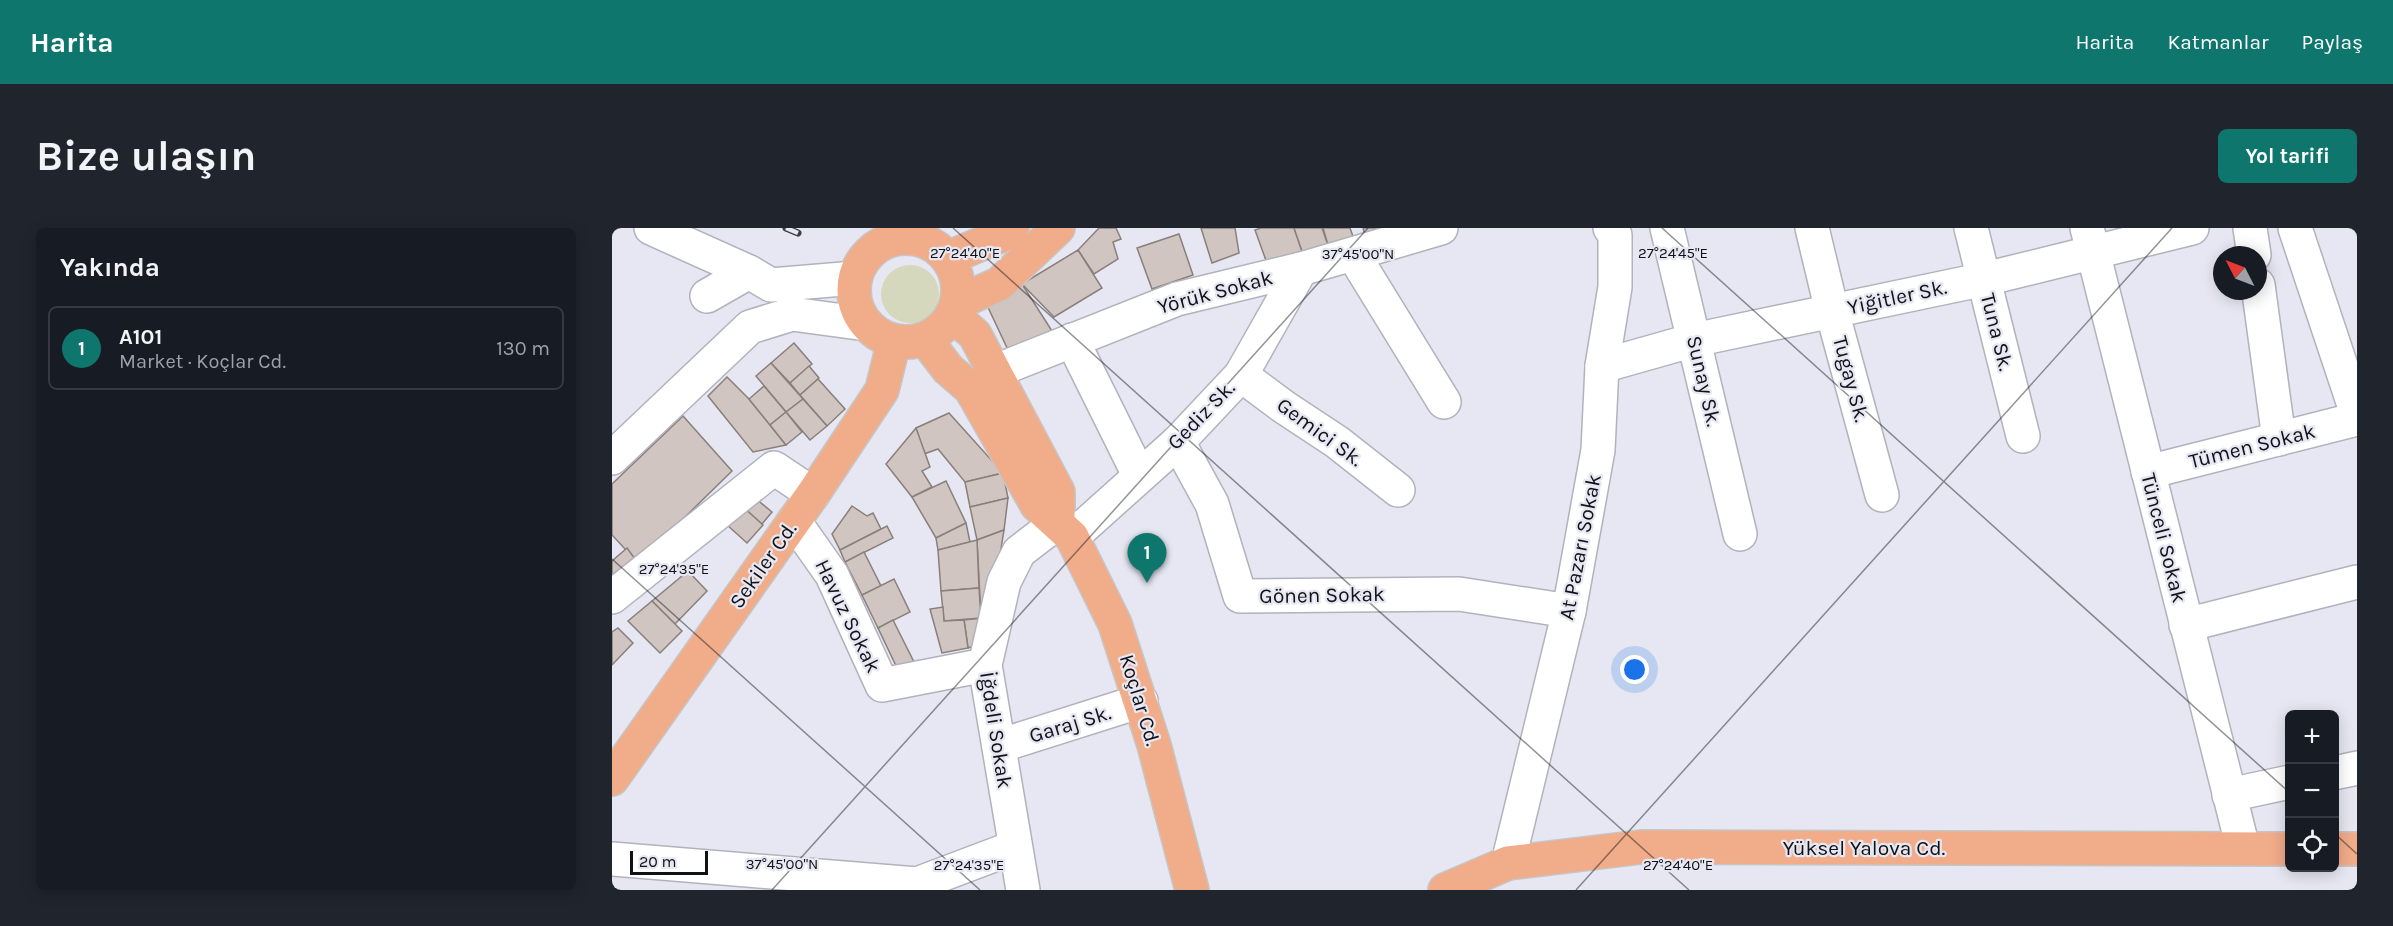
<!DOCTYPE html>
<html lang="tr">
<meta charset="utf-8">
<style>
:root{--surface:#171b24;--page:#20242c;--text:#f1f3f6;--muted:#9ea1a6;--line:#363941;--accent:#0f766e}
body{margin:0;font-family:Karla,sans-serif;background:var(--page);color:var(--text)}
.controls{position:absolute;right:18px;bottom:18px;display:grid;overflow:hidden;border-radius:9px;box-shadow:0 3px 15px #0003}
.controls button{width:54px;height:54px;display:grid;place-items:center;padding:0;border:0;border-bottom:2px solid var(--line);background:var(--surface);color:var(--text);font:30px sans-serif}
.compass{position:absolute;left:1601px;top:18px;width:54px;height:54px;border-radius:50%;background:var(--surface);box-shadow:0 3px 15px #0003;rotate:312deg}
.scale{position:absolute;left:18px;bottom:15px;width:78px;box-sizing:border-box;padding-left:6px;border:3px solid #111215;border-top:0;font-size:16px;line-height:21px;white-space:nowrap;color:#111215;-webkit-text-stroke:4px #e6e7f2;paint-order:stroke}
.you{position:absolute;left:1023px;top:442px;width:21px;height:21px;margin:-15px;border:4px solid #fff;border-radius:50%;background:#1a73e8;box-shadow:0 0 0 9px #1a73e833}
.badge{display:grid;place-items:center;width:39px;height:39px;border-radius:50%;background:var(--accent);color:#fff;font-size:20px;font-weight:700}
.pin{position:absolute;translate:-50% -50px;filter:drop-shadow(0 2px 3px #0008)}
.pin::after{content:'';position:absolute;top:32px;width:21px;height:18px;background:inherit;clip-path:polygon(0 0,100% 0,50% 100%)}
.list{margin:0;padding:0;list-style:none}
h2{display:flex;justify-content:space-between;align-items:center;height:78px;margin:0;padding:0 24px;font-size:26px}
h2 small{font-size:20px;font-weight:400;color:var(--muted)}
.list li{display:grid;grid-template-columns:39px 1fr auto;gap:18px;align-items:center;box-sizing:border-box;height:84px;margin:0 12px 12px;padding:0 12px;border:2px solid var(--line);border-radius:9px}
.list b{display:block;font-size:22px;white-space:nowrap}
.list p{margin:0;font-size:20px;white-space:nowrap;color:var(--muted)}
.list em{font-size:20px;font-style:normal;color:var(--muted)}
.icon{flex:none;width:33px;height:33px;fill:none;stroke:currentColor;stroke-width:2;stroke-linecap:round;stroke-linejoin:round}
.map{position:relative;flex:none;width:1745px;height:662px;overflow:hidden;border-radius:9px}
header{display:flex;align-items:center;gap:36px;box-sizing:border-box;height:84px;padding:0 30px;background:var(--accent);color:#fff}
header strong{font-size:28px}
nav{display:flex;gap:33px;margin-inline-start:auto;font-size:21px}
.intro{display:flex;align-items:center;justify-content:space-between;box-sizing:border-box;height:144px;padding:0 36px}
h1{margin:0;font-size:42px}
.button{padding:15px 27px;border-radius:9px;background:var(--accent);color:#fff;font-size:21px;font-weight:700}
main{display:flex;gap:36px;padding:0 36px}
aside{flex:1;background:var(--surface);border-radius:9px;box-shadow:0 3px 15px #0003}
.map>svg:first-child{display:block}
.green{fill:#d5d8bd}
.building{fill:#d0c5c1;stroke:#897f7b;stroke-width:1.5}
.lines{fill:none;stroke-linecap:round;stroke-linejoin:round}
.minor-casing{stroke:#b1b2bc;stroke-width:36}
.major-casing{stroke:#c6c6c7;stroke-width:36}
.minor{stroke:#fff;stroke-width:33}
.major{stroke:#f1ac89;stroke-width:33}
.rail-casing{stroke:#3e3f43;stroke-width:7}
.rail{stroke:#e6e7f2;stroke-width:4.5;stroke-dasharray:14;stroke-linecap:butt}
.ticks{fill:none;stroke:#111215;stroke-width:1.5;stroke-opacity:0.45}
.labels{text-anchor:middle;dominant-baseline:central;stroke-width:4.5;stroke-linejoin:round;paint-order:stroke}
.street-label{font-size:21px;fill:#111215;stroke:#e6e7f2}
.ticks-label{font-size:15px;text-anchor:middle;fill:#111215;stroke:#e6e7f2;stroke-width:4.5;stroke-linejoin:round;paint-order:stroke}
</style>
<header>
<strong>Harita</strong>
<nav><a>Harita</a><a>Katmanlar</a><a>Paylaş</a></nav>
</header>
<div class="intro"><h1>Bize ulaşın</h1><a class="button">Yol tarifi</a></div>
<main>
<aside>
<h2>Yakında<small></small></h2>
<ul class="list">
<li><span class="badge">1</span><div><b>A101</b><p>Market · Koçlar Cd.</p></div><em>130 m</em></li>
</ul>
</aside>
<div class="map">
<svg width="1745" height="662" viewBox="0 0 1745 662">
<rect width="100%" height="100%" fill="#e6e7f2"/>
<circle class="green" cx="298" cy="66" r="29"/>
<g class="building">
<path d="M 487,0 L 504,0 L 509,11 L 501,14 L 506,31 L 482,46 L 466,22 Z"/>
<path d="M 589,0 L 623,0 L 627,25 L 600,35 Z"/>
<path d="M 649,0 L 682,0 L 691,26 L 656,38 L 643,2 Z"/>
<path d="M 682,0 L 710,0 L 717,20 L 691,26 Z"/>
<path d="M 711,0 L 738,0 L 743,14 L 717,20 Z"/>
<path d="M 751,0 L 792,0 L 754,11 Z"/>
<path d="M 567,6 L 581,47 L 540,61 L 525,20 Z"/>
<path d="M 466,22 L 490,60 L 442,89 L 410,56 Z"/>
<path d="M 410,56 L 440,103 L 397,124 L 374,75 Z"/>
<path d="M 182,115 L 200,136 L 178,155 L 159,135 Z"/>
<path d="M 159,135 L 191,171 L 174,184 L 144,148 Z"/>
<path d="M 197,138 L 207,150 L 188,167 L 178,155 Z"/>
<path d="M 115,149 L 137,171 L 174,217 L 141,224 L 96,168 Z"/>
<path d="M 206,151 L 233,181 L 215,198 L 188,167 Z"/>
<path d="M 152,158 L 174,184 L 158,197 L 137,171 Z"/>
<path d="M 191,171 L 215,198 L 198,212 L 174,184 Z"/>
<path d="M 174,184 L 190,204 L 174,217 L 158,197 Z"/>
<path d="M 337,185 L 391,245 L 353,254 L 326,221 L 312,226 L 304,200 Z"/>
<path d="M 71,188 L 120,243 L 26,335 L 0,307 L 0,256 Z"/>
<path d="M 304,200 L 318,239 L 310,243 L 320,259 L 300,269 L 274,236 Z"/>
<path d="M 391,245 L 396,270 L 358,279 L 353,254 Z"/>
<path d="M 334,253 L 354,295 L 324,310 L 300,269 Z"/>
<path d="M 143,270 L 160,284 L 150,296 L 133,281 Z"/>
<path d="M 396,270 L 392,302 L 365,312 L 358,279 Z"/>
<path d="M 130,278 L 151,297 L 135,315 L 114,296 Z"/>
<path d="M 240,278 L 255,288 L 261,285 L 269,301 L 228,322 L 220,306 Z"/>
<path d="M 354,295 L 358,314 L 326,322 L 324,310 Z"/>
<path d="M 275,298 L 281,310 L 233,334 L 228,322 Z"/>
<path d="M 392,302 L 374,414 L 356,420 L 352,392 L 369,390 L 365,312 Z"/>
<path d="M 365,312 L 367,360 L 329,363 L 326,322 Z"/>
<path d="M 15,320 L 26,335 L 0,352 L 0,333 Z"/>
<path d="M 252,324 L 269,358 L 250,367 L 233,334 Z"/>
<path d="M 76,343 L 95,363 L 63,396 L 40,373 Z"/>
<path d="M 282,351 L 298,384 L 266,400 L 250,367 Z"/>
<path d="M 367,360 L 369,390 L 332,393 L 329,363 Z"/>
<path d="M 40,373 L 70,403 L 48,425 L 16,393 Z"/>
<path d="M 331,379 L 332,393 L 352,392 L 356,420 L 330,425 L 318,381 Z"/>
<path d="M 281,392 L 302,434 L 286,442 L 266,400 Z"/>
<path d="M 6,400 L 21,415 L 0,437 L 0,404 Z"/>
</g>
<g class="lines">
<g class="minor-casing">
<g id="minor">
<path d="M 39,0 L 137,44 L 159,57 L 243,50"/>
<path d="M 1055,0 L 1128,306"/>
<path d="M 1200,0 L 1220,83 L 1270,267"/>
<path d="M 1359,0 L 1411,208"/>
<path d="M 1475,0 L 1631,620"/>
<path d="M 1638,0 L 1642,27"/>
<path d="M 1683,0 L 1745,186"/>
<path d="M 741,26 L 832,174"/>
<path d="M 1646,57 L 1667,211"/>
<path d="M 95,68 L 137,44"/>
<path d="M 460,112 L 527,247"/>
<path d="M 990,138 L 1082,112 L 1373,51 L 1580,0"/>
<path d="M 381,144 L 565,71 L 689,41 L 829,0"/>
<path d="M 629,147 L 672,179 L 725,214 L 786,262"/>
<path d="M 566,214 L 600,276 L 628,368 L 847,366 L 957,383"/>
<path d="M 0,230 L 138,99 L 180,86 L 254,96"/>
<path d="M 1536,244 L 1745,191"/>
<path d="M 182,293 L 220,347 L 270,457 L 373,437"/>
<path d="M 460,309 L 566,214 L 629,147 L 689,41"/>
<path d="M 0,369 L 162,240 L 201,266"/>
<path d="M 1574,397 L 1745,354"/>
<path d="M 387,518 L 529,473"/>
<path d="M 1722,545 L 1745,540"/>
<path d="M 1617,567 L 1678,554"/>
<path d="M 0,631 L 305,656 L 403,619"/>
<path d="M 896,635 L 957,383 L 986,222 L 990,138 L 1003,59 L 1003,7 L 998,0"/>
<path d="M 411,662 L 373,437 L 392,354 L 407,324 L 446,294"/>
</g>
</g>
<g class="major-casing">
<g id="major">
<circle cx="294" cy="62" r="52"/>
<path d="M 336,30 L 395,5 L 400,0"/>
<path d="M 345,75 L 387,56 L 446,0"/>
<path d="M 340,86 L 363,107 L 446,264 L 446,294"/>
<path d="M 313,111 L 336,141 L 359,161 L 425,277 L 460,309 L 503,396 L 542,517 L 580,662"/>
<path d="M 0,551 L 201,266 L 270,162 L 282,113"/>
<path d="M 1722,621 L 1745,621"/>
<path d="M 833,662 L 896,635 L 1029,619 L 1678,621"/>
</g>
</g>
<use href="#minor" class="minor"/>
<use href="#major" class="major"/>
<g class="rail-casing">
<path id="rail" d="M 174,0 L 186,5"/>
</g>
<use href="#rail" class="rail"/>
</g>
<path class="ticks" d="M 341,0 L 1077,662M 1050,0 L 1678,565M 0,331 L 368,662M 1722,605 L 1745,626M 160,662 L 756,0M 964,662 L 1560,0"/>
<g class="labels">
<g class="street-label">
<text transform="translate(603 64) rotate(-15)">Yörük Sokak</text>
<text transform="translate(1285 69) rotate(-12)">Yiğitler Sk.</text>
<text transform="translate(1385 104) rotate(76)">Tuna Sk.</text>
<text transform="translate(1239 151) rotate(75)">Tugay Sk.</text>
<text transform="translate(1092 153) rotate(77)">Sunay Sk.</text>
<text transform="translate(589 187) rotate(-46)">Gediz Sk.</text>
<text transform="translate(708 204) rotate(36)">Gemici Sk.</text>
<text transform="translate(1640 218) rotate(-14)">Tümen Sokak</text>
<text transform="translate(1552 310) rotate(76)">Tünceli Sokak</text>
<text transform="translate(968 319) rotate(-79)">At Pazarı Sokak</text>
<text transform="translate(151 337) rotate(-55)">Sekiler Cd.</text>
<text transform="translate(710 367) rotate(-1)">Gönen Sokak</text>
<text transform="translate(236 388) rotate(64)">Havuz Sokak</text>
<text transform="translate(528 472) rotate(73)">Koçlar Cd.</text>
<text transform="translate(458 496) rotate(-17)">Garaj Sk.</text>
<text transform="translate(384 502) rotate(81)">İğdeli Sokak</text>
<text x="1252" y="620">Yüksel Yalova Cd.</text>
</g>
</g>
<g class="ticks-label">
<text x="353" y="30">27°24'40"E</text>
<text x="1061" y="30">27°24'45"E</text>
<text x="746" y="31">37°45'00"N</text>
<text x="62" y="346">27°24'35"E</text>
<text x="170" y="641">37°45'00"N</text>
<text x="357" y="642">27°24'35"E</text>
<text x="1066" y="642">27°24'40"E</text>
</g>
</svg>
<div class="controls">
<button>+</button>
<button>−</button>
<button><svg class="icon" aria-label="locate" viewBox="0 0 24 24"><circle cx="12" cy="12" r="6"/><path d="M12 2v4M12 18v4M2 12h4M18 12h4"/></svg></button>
</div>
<svg class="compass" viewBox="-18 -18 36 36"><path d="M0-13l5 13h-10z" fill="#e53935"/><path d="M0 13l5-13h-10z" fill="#9ea1a6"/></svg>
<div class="scale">20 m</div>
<div class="you"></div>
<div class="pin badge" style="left:535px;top:355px">1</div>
</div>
</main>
